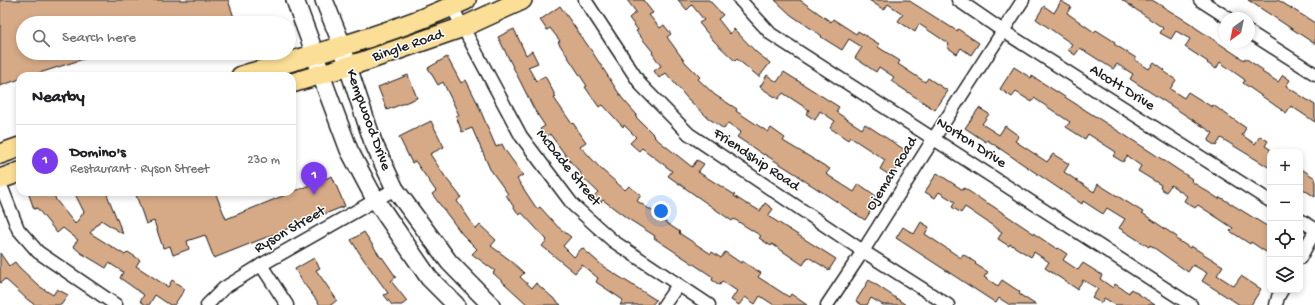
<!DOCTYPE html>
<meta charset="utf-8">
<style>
:root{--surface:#fff;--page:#f6f6f6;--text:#202124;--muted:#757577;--line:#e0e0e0;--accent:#7c3aed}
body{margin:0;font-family:"Gochi Hand",sans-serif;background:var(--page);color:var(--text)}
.controls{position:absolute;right:12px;bottom:12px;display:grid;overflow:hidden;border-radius:8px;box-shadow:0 2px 6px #0003}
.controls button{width:36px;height:36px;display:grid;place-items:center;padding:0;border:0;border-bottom:1px solid var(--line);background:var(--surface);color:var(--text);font:20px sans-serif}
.compass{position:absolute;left:1219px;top:12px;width:36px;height:36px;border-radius:50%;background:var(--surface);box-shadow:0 2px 6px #0003;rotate:213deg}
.you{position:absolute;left:661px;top:211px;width:14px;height:14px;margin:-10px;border:3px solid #fff;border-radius:50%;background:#1a73e8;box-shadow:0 0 0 6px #1a73e833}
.badge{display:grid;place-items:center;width:26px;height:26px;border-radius:50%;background:var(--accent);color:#fff;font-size:13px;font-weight:700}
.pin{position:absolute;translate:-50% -33px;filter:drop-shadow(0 1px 2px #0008)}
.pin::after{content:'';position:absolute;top:21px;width:14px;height:12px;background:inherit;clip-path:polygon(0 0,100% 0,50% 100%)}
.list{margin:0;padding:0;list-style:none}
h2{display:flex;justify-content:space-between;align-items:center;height:52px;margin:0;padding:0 16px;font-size:17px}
h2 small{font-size:13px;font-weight:400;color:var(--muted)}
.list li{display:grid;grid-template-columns:26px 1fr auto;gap:12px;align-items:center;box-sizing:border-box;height:72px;padding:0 16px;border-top:1px solid var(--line)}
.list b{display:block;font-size:15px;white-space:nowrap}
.list p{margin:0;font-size:13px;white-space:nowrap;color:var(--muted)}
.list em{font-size:13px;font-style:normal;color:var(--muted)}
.icon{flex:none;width:22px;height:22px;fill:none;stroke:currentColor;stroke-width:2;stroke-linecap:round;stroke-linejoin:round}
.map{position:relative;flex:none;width:1315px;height:305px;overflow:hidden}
.search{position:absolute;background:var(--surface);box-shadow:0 2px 6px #0003;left:16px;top:16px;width:280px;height:44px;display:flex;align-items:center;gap:10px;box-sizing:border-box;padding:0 14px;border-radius:22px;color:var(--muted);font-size:15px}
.panel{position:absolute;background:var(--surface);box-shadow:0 2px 6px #0003;left:16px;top:72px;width:280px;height:124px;border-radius:12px}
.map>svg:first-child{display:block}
.building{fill:#d6aa87;stroke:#1c1c1c}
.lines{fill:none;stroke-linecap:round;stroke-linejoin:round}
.street-casing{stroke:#1c1c1c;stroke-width:15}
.secondary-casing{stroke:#1c1c1c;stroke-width:20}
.primary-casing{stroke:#1c1c1c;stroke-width:22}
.street{stroke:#fff;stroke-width:12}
.secondary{stroke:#fff;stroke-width:17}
.primary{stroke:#fbdf96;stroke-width:19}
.labels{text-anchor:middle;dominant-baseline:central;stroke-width:3;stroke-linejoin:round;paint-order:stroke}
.street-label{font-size:15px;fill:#1c1c1c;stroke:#fff}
</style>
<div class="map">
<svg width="1315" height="305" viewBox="0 0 1315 305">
<rect width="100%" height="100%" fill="#fff"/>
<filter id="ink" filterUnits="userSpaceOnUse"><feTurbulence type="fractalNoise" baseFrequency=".025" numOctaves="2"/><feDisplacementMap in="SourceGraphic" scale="8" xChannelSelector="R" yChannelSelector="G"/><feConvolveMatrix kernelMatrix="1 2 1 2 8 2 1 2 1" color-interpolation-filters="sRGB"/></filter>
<g filter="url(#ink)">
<g class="building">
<path d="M 0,0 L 228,0 L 236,23 L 23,23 L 23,53 L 95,53 L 96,55 L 30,76 L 20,76 L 20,79 L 0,86 Z"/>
<path d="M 627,0 L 643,0 L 653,13 L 649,15 L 660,28 L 664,25 L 671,34 L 667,37 L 685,62 L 700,77 L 698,79 L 715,95 L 737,109 L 736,111 L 768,132 L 771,128 L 785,138 L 783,141 L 830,169 L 826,174 L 854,192 L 859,184 L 879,198 L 865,220 L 799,177 L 799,176 L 764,154 L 764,155 L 737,137 L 741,132 L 728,123 L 724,129 L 708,118 L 687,98 L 666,73 L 659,78 L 654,71 L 661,66 L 652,53 L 653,52 L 636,31 L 638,30 L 629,18 L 636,12 Z"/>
<path d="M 678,0 L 709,0 L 723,15 L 718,19 L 730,34 L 734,29 L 756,52 L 770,63 L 759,77 L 737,59 L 735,61 L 713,40 L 699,23 L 704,20 L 692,5 L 687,10 Z"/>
<path d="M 775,0 L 800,0 L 831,22 L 833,19 L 856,34 L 858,31 L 879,44 L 878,47 L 900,61 L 898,64 L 925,82 L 928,78 L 948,91 L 935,110 L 891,81 L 894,77 L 879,67 L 876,72 L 855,58 L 862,47 L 849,39 L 842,50 L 821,37 L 822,36 L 791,15 Z"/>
<path d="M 869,0 L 908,0 L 957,31 L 958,29 L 979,43 L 971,55 L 961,48 L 957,54 L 947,47 L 949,44 L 919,24 L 915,32 L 898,21 L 903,14 L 888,4 L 884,10 Z"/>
<path d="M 1122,0 L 1152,0 L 1193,25 L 1193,26 L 1244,60 L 1245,58 L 1263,70 L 1262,72 L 1278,82 L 1283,75 L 1290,80 L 1286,86 L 1315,105 L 1315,122 L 1291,106 L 1286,113 L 1243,83 L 1245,80 L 1220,62 L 1216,69 L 1207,63 L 1208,62 L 1185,47 L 1190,39 L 1176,31 L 1171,39 L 1160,33 L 1163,28 Z"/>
<path d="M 1248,0 L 1278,0 L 1315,23 L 1315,44 Z"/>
<path d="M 1061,1 L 1071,7 L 1067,13 L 1094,32 L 1096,30 L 1115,42 L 1114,44 L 1136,58 L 1135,60 L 1149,69 L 1154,62 L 1165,70 L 1164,72 L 1176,80 L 1170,89 L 1184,98 L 1188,92 L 1212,107 L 1213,105 L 1246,128 L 1242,135 L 1255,144 L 1260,136 L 1268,141 L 1265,146 L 1270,149 L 1270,168 L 1221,138 L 1216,146 L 1208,141 L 1213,133 L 1130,79 L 1133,74 L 1117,64 L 1113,69 L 1080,48 L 1075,55 L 1068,50 L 1072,44 L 1036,19 L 1044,6 L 1054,13 Z"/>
<path d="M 560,6 L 591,50 L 622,98 L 637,115 L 635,116 L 655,136 L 654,137 L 692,167 L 697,160 L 704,164 L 698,172 L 735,195 L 734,196 L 748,205 L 748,204 L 760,211 L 765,203 L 773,209 L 768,216 L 836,259 L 829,270 L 808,257 L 803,265 L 772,244 L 771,246 L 759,238 L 761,236 L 734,219 L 732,221 L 668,176 L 672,171 L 642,148 L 639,151 L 630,143 L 636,137 L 624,125 L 623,127 L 603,105 L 599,107 L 585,87 L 587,86 L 558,42 L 560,41 L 550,28 L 547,30 L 540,20 Z"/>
<path d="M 514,29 L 526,55 L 532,51 L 538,63 L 528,67 L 536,81 L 545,76 L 556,97 L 554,98 L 572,124 L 573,123 L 586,142 L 580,146 L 601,169 L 625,190 L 629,186 L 641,195 L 637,201 L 660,216 L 659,218 L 680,232 L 679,233 L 711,254 L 712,252 L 721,258 L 725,252 L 741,263 L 742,261 L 761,273 L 758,277 L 789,297 L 791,294 L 807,305 L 774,305 L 760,296 L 755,304 L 745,297 L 739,305 L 731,300 L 737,291 L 722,281 L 720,285 L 712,280 L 713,277 L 654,238 L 655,236 L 627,218 L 603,200 L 600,203 L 593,197 L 598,192 L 580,175 L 581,173 L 569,160 L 550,134 L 546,137 L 540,129 L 545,126 L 534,109 L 498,37 Z"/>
<path d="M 447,57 L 461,83 L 466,80 L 476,100 L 496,147 L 502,144 L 505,150 L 523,175 L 517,179 L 537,209 L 540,207 L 558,227 L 571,237 L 563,246 L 574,257 L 582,248 L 604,267 L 656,300 L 652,305 L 620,305 L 623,300 L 596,282 L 598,278 L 582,265 L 575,273 L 542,246 L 547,240 L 522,213 L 519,215 L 506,195 L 508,194 L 490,169 L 472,128 L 462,132 L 456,116 L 459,115 L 443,82 L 438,85 L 428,68 Z"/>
<path d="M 1014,67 L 1031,78 L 1032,76 L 1151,152 L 1192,179 L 1191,181 L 1219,199 L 1220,197 L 1270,228 L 1270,247 L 1266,252 L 1251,242 L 1250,244 L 1230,231 L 1233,228 L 1198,205 L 1195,208 L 1184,201 L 1187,196 L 1171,185 L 1166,192 L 1160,188 L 1161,185 L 1138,171 L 1141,166 L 1127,156 L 1123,162 L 1113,156 L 1116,152 L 1088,134 L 1085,139 L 1066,127 L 1070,122 L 1034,98 L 1032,102 L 1016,92 L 1012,97 L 1000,89 Z"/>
<path d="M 784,72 L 839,107 L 836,112 L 862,129 L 865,124 L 908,152 L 891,176 L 880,169 L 885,160 L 850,137 L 848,140 L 830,128 L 835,121 L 820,111 L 815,120 L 806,114 L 809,110 L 783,93 L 778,99 L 760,87 L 767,75 L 777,82 Z"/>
<path d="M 408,75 L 417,98 L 387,110 L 378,87 Z"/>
<path d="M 979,108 L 989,114 L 982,124 L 999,135 L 1005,126 L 1019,136 L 1015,141 L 1047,162 L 1053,154 L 1069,164 L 1064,172 L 1094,192 L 1098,184 L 1143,212 L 1142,213 L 1177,237 L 1176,239 L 1190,248 L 1191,246 L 1223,266 L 1217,275 L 1234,286 L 1241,276 L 1261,289 L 1251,305 L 1240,305 L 1202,281 L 1207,273 L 1193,265 L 1188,272 L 1150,245 L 1149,247 L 1119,228 L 1125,219 L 1107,208 L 1103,214 L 1083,201 L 1082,204 L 987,140 L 986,142 L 965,128 Z"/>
<path d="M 431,121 L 444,147 L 430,154 L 446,178 L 461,197 L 457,201 L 476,229 L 480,225 L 496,240 L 491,246 L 510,260 L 524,273 L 520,277 L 532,288 L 536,283 L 561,305 L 528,305 L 493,273 L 495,271 L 472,254 L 477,249 L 462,234 L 432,194 L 436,191 L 415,161 L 412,163 L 399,137 Z"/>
<path d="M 1300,168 L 1315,178 L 1315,197 L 1300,187 Z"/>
<path d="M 937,173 L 963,190 L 964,188 L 988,204 L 988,203 L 1057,249 L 1058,248 L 1067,254 L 1063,260 L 1078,270 L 1083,263 L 1102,275 L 1100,279 L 1113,288 L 1115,284 L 1129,293 L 1131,289 L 1155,305 L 1116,305 L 1104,298 L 1101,303 L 1092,298 L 1098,289 L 1083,280 L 1077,289 L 1045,268 L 1049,262 L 1034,252 L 1031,257 L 1010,244 L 1009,246 L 998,239 L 1002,232 L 965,207 L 961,213 L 952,207 L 955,202 L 939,192 L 935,198 L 925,192 Z"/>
<path d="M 332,176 L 345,206 L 214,258 L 205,235 L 187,241 L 189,249 L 173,255 L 170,246 L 163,248 L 154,221 L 146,224 L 135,192 L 215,192 L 226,219 Z"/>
<path d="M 28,192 L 53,192 L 56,200 L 75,224 L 84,212 L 74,192 L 106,192 L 123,234 L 101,220 L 90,233 L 125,255 L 128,252 L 140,260 L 136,266 L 168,287 L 172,280 L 185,289 L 174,305 L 170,305 L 155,295 L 149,305 L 146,305 L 140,301 L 144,295 L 120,278 L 123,272 L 109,263 L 106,268 L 81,253 L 73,246 L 78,240 L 63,228 L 57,233 L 37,208 L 34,209 Z"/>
<path d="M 921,222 L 929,227 L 925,234 L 961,258 L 963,254 L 976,263 L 975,264 L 988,272 L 984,277 L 998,286 L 1002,280 L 1020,292 L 1019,294 L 1036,305 L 1010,305 L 999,298 L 996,303 L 896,238 L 903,227 L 914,234 Z"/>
<path d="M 364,232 L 381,258 L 382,257 L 396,277 L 391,281 L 407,301 L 402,305 L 392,305 L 384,295 L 388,293 L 364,260 L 351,240 Z"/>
<path d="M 0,253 L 9,266 L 15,262 L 19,267 L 39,286 L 53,295 L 57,289 L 68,295 L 61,305 L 35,305 L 28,300 L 5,279 L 0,283 Z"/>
<path d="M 314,258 L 320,268 L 316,270 L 337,300 L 331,305 L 320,305 L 302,281 L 295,269 Z"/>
<path d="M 869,280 L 890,294 L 906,305 L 883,305 L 871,298 L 867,305 L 862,305 L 856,301 Z"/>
</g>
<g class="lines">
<g class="street-casing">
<g id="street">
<path d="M 585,0 L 641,85 L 689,134 L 863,251 L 948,305"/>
<path d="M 740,0 L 771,34 L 1191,305"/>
<path d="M 958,0 L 1003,31 L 1270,201"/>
<path d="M 1200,0 L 1228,18"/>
<path d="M 452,7 L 521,136 L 573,205 L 613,241 L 709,305"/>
<path d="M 1249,32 L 1315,74"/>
<path d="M 0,183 L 18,229 L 38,252 L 116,305"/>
<path d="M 1300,220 L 1315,229"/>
<path d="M 1300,258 L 1315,231"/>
<path d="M 261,265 L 287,305"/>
<path d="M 207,305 L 224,288 L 261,265 L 395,189"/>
<path d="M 664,305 L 678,285"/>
<path d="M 827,305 L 863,251 L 934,138 L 1023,0"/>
<path d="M 1276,305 L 1278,297 L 1282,290"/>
</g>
</g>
<g class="secondary-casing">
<g id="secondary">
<path d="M 295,0 L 315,54 L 321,75 L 349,150 L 375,199 L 429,278 L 456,305"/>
<path d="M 324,0 L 342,45 L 348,67 L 373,142 L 395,189 L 449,262 L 491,305"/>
</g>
</g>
<g class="primary-casing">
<g id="primary">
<path d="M 241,76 C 316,54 395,33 466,0"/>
<path d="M 292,83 L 365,61 L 463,27 L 522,0"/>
<path d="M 0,154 L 20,147"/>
<path d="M 0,179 L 20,172"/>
</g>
</g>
<use href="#street" class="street"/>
<use href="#secondary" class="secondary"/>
<use href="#primary" class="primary"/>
</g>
</g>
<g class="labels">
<g class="street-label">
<text transform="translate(408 46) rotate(-19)">Bingle Road</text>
<text transform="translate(1122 88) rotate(32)">Alcott Drive</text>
<text transform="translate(368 120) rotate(70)">Kempwood Drive</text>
<text transform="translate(971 143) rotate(33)">Norton Drive</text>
<text transform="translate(756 160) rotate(34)">Friendship Road</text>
<text transform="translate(568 168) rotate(51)">McDade Street</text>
<text transform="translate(892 174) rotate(-58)">Ojeman Road</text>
<text transform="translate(290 230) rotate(-30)">Ryson Street</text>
</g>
</g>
</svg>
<div class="controls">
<button>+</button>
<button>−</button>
<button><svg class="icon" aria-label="locate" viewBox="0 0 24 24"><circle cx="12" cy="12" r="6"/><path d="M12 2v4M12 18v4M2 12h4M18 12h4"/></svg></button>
<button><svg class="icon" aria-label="layers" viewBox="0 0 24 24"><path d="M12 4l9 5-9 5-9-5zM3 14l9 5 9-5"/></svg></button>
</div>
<svg class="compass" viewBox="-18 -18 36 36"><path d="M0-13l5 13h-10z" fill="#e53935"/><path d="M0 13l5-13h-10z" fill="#757577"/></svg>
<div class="you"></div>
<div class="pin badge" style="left:314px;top:195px">1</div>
<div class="search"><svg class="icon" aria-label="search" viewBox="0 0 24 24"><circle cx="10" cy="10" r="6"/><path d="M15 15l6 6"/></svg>Search here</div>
<section class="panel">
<h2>Nearby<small></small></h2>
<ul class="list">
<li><span class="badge">1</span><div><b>Domino's</b><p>Restaurant · Ryson Street</p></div><em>230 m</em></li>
</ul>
</section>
</div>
